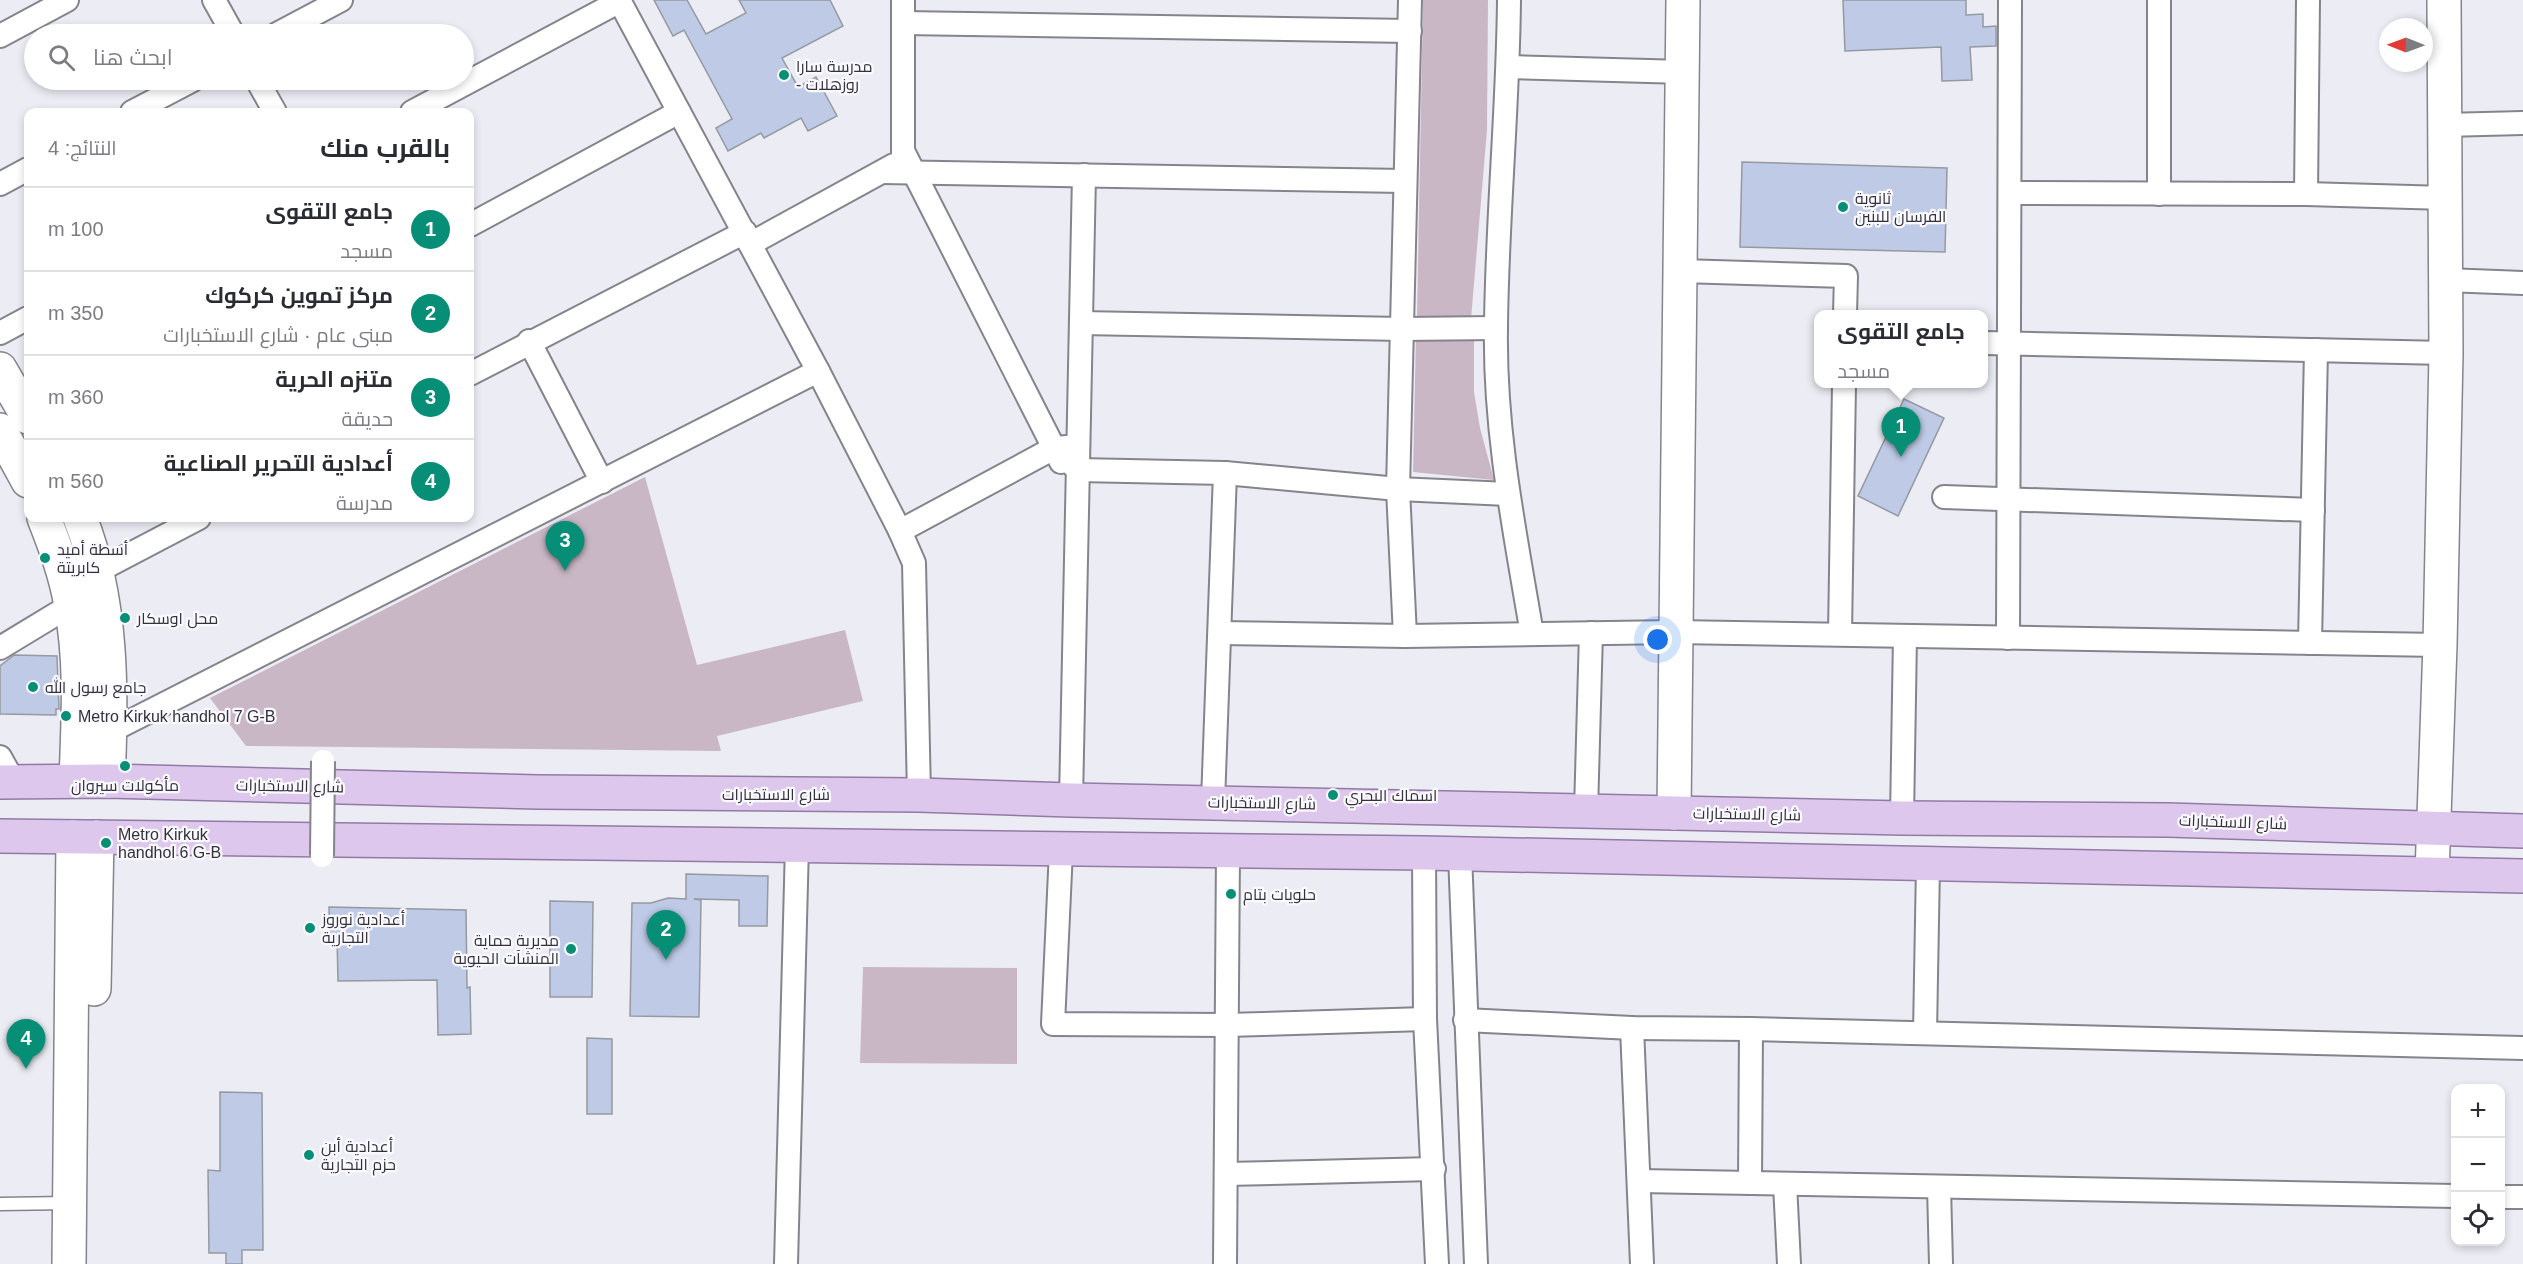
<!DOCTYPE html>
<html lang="ar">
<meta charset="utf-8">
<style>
:root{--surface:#fff;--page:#f2f2f3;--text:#2b2b33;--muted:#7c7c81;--line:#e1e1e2;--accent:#068e76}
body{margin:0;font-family:Arial,Cairo,sans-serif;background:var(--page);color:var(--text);direction:rtl}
.controls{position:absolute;right:18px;bottom:18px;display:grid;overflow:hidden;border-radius:12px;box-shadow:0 3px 9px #0003}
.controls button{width:54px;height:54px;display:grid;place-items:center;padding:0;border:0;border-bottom:2px solid var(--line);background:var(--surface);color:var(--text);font:30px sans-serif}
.compass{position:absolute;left:2379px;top:18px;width:54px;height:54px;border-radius:50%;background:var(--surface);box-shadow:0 3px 9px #0003;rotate:271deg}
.you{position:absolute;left:1658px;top:640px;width:21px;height:21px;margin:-15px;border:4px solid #fff;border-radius:50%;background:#1a73e8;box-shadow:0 0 0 9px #1a73e833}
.badge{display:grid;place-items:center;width:39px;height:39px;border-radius:50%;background:var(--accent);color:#fff;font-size:20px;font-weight:700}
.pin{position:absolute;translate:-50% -50px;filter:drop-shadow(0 2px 3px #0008)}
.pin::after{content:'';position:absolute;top:32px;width:21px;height:18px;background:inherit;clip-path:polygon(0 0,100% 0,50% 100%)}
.popup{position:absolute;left:1814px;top:310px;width:174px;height:78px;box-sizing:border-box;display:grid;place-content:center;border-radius:12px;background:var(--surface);filter:drop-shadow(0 2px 4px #0005);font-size:20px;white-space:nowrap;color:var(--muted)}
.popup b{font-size:22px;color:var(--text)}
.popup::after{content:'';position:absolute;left:50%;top:100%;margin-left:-12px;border:12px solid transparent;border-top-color:var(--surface)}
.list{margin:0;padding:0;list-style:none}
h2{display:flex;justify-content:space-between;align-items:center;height:78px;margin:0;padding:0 24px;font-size:26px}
h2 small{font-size:20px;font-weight:400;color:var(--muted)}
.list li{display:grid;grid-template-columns:39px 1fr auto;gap:18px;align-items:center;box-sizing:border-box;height:84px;padding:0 24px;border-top:2px solid var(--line)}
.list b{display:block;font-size:22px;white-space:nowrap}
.list p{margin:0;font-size:20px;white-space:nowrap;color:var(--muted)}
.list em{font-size:20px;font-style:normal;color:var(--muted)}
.icon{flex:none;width:33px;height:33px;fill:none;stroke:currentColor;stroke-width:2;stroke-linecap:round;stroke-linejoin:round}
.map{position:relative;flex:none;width:2523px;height:1264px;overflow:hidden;direction:ltr}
.search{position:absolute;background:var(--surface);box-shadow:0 3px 9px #0003;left:24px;top:24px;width:450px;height:66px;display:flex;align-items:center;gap:15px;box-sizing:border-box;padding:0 21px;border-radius:33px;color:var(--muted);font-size:22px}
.panel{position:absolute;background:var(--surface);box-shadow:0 3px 9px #0003;left:24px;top:108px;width:450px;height:414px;border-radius:12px;direction:rtl}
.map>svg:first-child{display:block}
.green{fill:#cab7c5}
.building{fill:#becae6;stroke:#9599a0;stroke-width:1.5}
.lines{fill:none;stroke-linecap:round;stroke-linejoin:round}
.lane-casing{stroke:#85848c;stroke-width:15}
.street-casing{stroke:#85848c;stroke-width:26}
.secondary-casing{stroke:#85848c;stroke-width:36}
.primary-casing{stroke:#937aa4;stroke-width:36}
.lane{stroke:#fff;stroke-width:12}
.street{stroke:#fff;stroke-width:22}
.secondary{stroke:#fff;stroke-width:33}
.primary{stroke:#ddc7ec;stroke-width:33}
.street-bridge-casing{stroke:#85848c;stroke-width:26;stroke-linecap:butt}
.street-bridge{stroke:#fff;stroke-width:22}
.poi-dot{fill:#068e76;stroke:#faf9ff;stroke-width:2}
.labels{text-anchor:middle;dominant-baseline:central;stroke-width:4.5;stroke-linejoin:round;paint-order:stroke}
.poi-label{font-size:16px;fill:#333236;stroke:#faf9ff;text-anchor:start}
.street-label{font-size:16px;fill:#333236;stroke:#faf9ff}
</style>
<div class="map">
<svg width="2523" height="1264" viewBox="0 0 2523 1264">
<rect width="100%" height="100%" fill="#ececf4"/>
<g class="green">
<path d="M 1423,0 L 1488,0 L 1487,130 L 1471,319 L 1417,317 Z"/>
<path d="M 1416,335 L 1474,337 L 1474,392 L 1480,428 L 1494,480 L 1413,472 Z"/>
<path d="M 645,477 L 697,665 L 845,630 L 863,701 L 717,736 L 721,751 L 246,746 L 210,698 Z"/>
<path d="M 863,967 L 1017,968 L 1017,1064 L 860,1063 Z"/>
</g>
<g class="building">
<path d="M 654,0 L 687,0 L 706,34 L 746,13 L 739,0 L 830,0 L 843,26 L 782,58 L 798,87 L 816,77 L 837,116 L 808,131 L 801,118 L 764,138 L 761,133 L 728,151 L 716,128 L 732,119 L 684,30 L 673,36 Z"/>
<path d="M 1843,0 L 1966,0 L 1966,15 L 1983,14 L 1983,27 L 1996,26 L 1996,46 L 1970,47 L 1972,80 L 1942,81 L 1941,47 L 1845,51 Z"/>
<path d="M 1742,162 L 1947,168 L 1945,252 L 1740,247 Z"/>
<path d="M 1904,399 L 1944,418 L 1898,516 L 1858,496 Z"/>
<path d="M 14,655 L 57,656 L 59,709 L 56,709 L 56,715 L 0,714 L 0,666 Z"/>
<path d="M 686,874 L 768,876 L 767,926 L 739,926 L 739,900 L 694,899 L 701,900 L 699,1017 L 630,1016 L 632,903 L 651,903 L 668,898 L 686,899 Z"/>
<path d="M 550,901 L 593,902 L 592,997 L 550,997 Z"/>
<path d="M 329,907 L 466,910 L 467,988 L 470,987 L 471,1034 L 438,1035 L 437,980 L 338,981 L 337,937 L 330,936 Z"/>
<path d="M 587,1038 L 612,1039 L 612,1114 L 587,1114 Z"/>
<path d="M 220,1092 L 262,1093 L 263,1250 L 242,1250 L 242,1264 L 226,1264 L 226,1253 L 209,1253 L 208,1170 L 220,1171 Z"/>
</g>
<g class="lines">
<g class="lane-casing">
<path id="lane" d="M 0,1204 L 69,1203"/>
</g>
<g class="street-casing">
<g id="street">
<path d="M 214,0 L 233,34"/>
<path d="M 619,0 L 818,371 L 900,531 L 914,563 L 919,795"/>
<path d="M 1509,0 C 1508,109 1497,218 1496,327 C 1494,431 1515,533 1532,634"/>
<path d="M 903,23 L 1410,31"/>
<path d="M 277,34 L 341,0"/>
<path d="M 0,36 L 67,0"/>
<path d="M 1508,67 L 1684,72"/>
<path d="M 257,80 L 275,112"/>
<path d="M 132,112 L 193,80"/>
<path d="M 412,112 L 620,1"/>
<path d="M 2444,125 L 2523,123"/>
<path d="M 903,151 L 1061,462"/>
<path d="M 903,164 L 903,0"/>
<path d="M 882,172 L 1404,181"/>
<path d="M 0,184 L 28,169"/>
<path d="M 2010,193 L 2306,194 L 2446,198"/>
<path d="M 2159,194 L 2159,0"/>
<path d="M 2306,194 L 2308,0"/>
<path d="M 470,225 L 679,112"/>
<path d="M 750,244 L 894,165"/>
<path d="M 1681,271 L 1846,276 L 1845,314"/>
<path d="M 2446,280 L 2523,283"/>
<path d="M 1081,323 L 1402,329 L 1496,328"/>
<path d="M 0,333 L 28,318"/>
<path d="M 529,341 L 602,482"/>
<path d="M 1984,343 L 2446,353"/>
<path d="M 470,374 L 745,232"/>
<path d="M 1054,448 L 1078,470 L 1225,473 L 1398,489 L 1508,494"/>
<path d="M 1944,497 L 2313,510"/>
<path d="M 900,531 L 1054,448 L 1067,447"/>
<path d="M 96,572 L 199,518"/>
<path d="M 1220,633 L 1405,636 L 1676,632 L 2440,645"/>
<path d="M 1840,634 L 1844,384"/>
<path d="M 1405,636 L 1398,489 L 1410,0"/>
<path d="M 2008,638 L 2010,0"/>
<path d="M 2310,643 L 2316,350"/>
<path d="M 0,648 L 71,605"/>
<path d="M 111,731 L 818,371"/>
<path d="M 0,757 L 14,782"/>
<path d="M 1071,800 L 1084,175"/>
<path d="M 1213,802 L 1225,473"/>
<path d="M 1586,811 L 1591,633"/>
<path d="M 1902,818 L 1905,636"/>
<path d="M 1061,850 L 1053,1024 L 1227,1025 L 1425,1019"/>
<path d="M 1424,853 L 1425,1019 L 1437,1264"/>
<path d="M 1460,854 L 1476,1264"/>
<path d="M 1465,1020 L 1632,1028 L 1751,1029 L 2523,1048"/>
<path d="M 1632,1028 L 1642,1264"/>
<path d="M 1925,1033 L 1928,865"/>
<path d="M 1226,1174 L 1434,1169"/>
<path d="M 1639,1181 L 2456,1196"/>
<path d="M 1750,1183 L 1751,1029"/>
<path d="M 1785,1184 L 1789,1264"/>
<path d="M 1939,1187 L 1941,1264"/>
<path d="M 2500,1197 L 2523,1197"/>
<path d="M 786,1264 L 797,845"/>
<path d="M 1225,1264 L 1228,852"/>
</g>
</g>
<g class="secondary-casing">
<g id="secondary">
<path d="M 0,369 L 28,417"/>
<path d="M 0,430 L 28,481"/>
<path d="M 44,518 C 55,546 66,575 71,606 C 82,663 78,723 76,781"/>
<path d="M 80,518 C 113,600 112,694 108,781"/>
<path d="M 1674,813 L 1683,0"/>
<path d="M 2432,874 L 2440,645 L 2446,353 L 2444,0"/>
<path d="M 94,989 L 97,837"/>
<path d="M 69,1264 L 73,837"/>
</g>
</g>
<g class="primary-casing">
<g id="primary">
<path d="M 0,782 L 108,781 L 538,792 L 919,795 L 1071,800 L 1902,818 L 2168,820 L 2523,831"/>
<path d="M 0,836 L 1424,853 L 2523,876"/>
</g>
</g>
<use href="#lane" class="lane"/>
<use href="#street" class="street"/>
<use href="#secondary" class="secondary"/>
<use href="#primary" class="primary"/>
<g class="street-bridge-casing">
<path id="street-bridge" d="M 322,856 L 323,761"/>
</g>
<use href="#street-bridge" class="street-bridge"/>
</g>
<g class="poi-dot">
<circle cx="784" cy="75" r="6"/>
<circle cx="1843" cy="207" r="6"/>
<circle cx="45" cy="558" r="6"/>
<circle cx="125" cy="618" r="6"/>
<circle cx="33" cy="687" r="6"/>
<circle cx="66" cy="716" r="6"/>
<circle cx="125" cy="766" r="6"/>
<circle cx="1333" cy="795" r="6"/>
<circle cx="106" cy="843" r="6"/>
<circle cx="1231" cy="894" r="6"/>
<circle cx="310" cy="928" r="6"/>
<circle cx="571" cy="949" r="6"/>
<circle cx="309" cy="1155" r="6"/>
</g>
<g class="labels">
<g class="poi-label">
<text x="796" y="66">مدرسة سارا<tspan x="796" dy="18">- روزهلات</tspan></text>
<text x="1855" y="198">ثانوية<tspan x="1855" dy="18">الفرسان للبنين</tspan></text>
<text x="57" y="549">أسطة أميد<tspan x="57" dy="18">كابريتة</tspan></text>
<text x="137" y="618">محل اوسكار</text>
<text x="45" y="687">جامع رسول الله</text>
<text x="78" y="716">Metro Kirkuk handhol 7 G-B</text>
<text x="125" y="785" text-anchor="middle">مأكولات سيروان</text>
<text x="1345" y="795">اسماك البحري</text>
<text x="118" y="834">Metro Kirkuk<tspan x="118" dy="18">handhol 6 G-B</tspan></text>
<text x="1243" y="894">حلويات بتام</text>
<text x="322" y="919">أعدادية نوروز<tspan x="322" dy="18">التجارية</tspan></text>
<text x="559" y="940" text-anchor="end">مديرية حماية<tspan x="559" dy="18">المنشآت الحيوية</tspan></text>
<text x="321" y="1146">أعدادية أبن<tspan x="321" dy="18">حزم التجارية</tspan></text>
</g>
<g class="street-label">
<text transform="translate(290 786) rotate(1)">شارع الاستخبارات</text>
<text x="776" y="794">شارع الاستخبارات</text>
<text transform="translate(1262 803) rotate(1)">شارع الاستخبارات</text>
<text transform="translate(1747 814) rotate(1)">شارع الاستخبارات</text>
<text transform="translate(2233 822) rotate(2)">شارع الاستخبارات</text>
</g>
</g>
</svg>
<div class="controls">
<button>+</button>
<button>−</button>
<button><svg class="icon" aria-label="locate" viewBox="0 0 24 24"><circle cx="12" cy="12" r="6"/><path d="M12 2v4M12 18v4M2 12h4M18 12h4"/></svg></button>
</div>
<svg class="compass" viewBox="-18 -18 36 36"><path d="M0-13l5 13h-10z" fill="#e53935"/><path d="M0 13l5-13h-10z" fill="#7c7c81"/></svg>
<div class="you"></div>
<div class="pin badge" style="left:1901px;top:457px">1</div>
<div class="popup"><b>جامع التقوى</b>مسجد</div>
<div class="pin badge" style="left:666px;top:960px">2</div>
<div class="pin badge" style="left:565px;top:571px">3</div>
<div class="pin badge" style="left:26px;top:1069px">4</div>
<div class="search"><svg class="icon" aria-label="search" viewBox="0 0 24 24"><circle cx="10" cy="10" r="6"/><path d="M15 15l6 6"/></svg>ابحث هنا</div>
<section class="panel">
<h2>بالقرب منك<small>النتائج: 4</small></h2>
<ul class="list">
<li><span class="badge">1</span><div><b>جامع التقوى</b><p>مسجد</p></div><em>100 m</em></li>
<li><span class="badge">2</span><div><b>مركز تموين كركوك</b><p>مبنى عام · شارع الاستخبارات</p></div><em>350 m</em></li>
<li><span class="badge">3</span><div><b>متنزه الحرية</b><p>حديقة</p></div><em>360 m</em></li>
<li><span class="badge">4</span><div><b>أعدادية التحرير الصناعية</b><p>مدرسة</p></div><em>560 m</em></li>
</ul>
</section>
</div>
